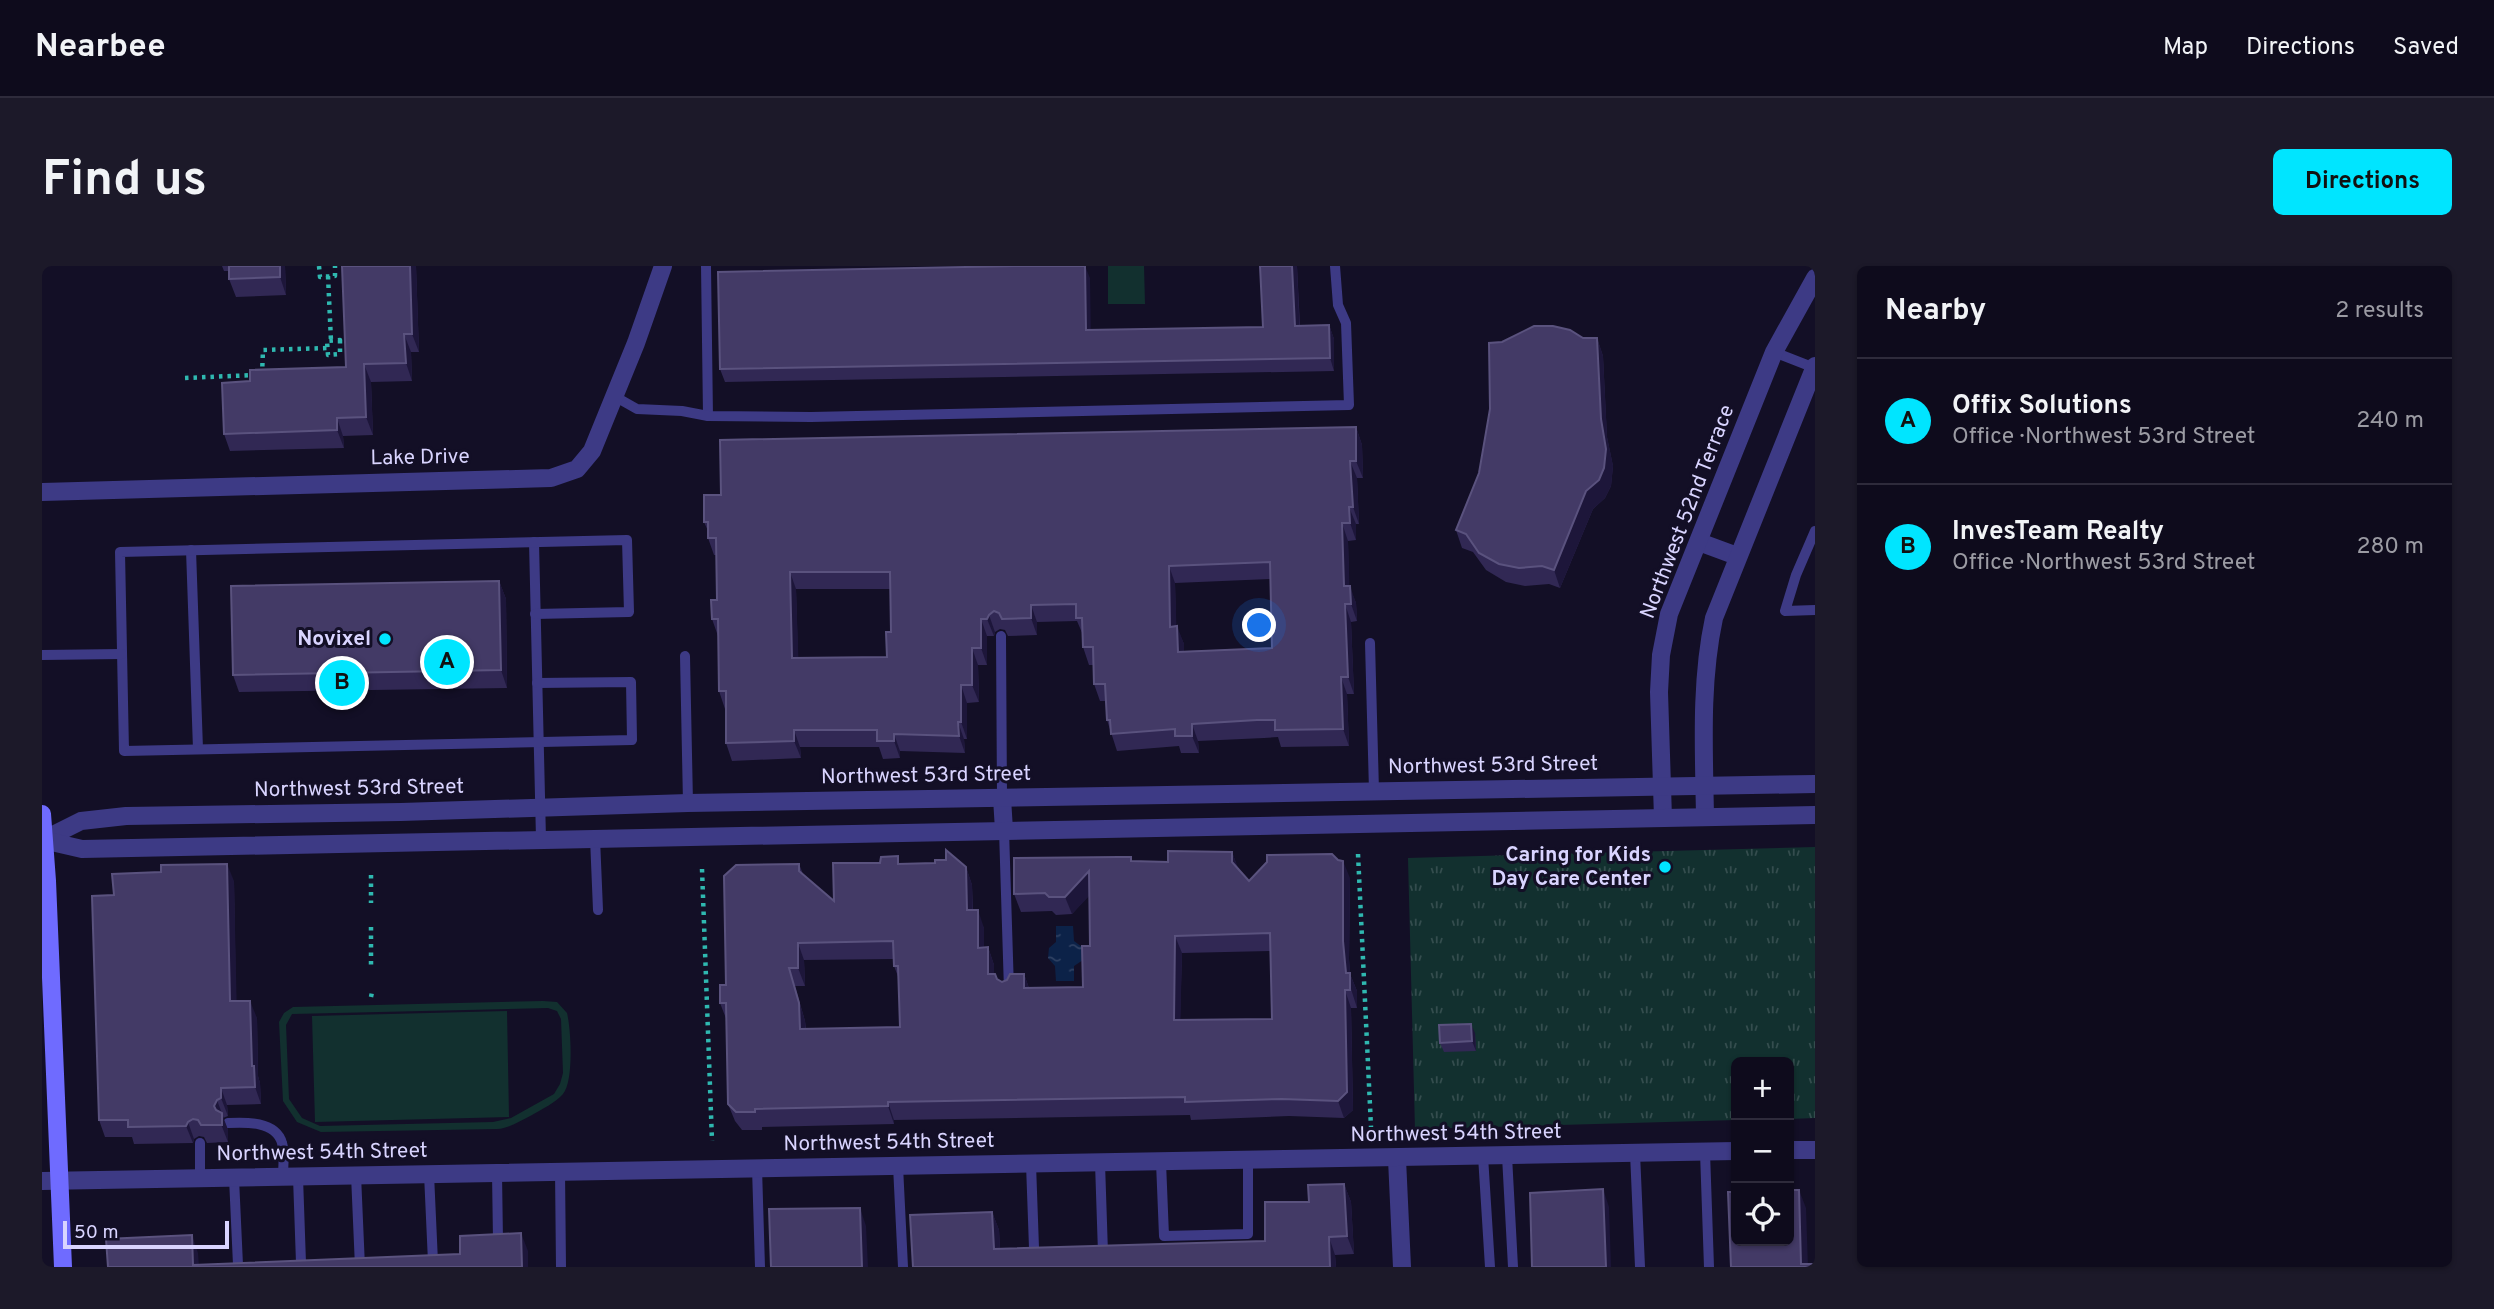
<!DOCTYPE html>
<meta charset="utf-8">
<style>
:root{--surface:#0e0b1c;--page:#1c1929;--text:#f1f3f6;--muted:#9b9ba3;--line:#2e2b3b;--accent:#00e5ff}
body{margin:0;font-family:Overpass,sans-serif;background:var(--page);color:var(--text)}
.controls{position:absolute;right:21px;bottom:21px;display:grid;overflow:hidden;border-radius:10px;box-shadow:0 2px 5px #0004}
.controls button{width:63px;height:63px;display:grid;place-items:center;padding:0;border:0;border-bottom:2px solid var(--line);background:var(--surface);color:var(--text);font:35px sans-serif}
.scale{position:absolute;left:21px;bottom:18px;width:166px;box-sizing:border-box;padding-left:7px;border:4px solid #d9d4ff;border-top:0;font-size:19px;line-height:24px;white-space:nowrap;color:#d9d4ff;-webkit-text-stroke:5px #130f26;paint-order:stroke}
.you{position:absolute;left:1218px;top:360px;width:24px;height:24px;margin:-18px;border:5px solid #fff;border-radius:50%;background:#1a73e8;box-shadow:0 0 0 10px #1a73e833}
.badge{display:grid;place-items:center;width:46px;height:46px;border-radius:50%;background:var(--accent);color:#111;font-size:23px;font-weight:700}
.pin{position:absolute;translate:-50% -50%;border:4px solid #fff;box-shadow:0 2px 7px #0006}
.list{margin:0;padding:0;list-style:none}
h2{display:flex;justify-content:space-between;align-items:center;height:91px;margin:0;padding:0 28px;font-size:30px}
h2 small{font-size:23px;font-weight:400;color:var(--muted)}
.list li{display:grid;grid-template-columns:46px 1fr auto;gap:21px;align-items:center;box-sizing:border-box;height:126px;padding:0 28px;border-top:2px solid var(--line)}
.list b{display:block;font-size:26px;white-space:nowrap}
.list p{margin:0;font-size:23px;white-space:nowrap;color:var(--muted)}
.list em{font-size:23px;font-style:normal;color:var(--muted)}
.icon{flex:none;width:38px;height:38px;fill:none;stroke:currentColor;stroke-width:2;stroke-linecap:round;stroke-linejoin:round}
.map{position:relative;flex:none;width:1773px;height:1001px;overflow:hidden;border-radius:10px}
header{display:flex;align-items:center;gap:42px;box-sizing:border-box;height:98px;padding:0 35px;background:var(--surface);border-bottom:2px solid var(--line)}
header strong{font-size:33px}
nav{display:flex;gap:38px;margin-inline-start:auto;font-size:24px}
.intro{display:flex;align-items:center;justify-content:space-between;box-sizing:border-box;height:168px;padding:0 42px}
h1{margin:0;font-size:49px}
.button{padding:18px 32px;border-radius:10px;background:var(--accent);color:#111;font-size:24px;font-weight:700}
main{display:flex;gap:42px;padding:0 42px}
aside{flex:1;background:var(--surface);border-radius:10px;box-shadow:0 2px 5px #0004}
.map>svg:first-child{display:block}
.grass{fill:url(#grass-tufts)}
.pitch{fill:#12302f;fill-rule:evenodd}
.water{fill:url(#water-ripples)}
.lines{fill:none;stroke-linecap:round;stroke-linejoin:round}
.path{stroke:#2fb8b0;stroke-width:4.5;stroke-dasharray:3.5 5;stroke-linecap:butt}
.service{stroke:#3d3a85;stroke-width:10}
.minor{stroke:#3d3a85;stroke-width:18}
.tertiary{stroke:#3d3a85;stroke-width:18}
.secondary{stroke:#6f6bff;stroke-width:18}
.wall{fill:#312854;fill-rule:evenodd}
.shaded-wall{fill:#1d163a}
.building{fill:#433a66;stroke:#5a527e;stroke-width:2;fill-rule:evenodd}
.poi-dot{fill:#00e5ff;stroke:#130f26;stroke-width:2.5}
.labels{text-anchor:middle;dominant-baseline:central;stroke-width:6;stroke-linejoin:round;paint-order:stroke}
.street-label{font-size:21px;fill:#d9d4ff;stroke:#130f26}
.poi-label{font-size:21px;font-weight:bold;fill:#d9d4ff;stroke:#130f26;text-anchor:end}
</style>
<header>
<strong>Nearbee</strong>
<nav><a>Map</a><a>Directions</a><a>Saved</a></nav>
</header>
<div class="intro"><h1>Find us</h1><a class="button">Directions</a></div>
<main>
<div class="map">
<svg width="1773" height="1001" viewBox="0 0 1773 1001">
<defs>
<pattern id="grass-tufts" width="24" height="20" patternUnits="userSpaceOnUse" patternTransform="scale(1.75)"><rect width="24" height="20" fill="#12302f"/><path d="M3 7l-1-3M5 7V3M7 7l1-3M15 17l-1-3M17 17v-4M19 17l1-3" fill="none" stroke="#344d4e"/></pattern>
<pattern id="water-ripples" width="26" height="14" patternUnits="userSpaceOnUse" patternTransform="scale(1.75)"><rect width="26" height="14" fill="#0c2248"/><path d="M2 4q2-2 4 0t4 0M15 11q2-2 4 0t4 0" fill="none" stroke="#2f4163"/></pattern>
</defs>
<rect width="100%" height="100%" fill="#130f26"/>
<path class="grass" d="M 1773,581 L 1773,852 L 1747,853 L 1747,796 L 1694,796 L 1694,854 L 1373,863 L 1366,592 Z"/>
<g class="pitch">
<path d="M 1066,0 L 1102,0 L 1103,38 L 1066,38 Z"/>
<path d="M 501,735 L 515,736 L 525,747 C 529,763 532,815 521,828 C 513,837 500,843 490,849 C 478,855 468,862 455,863 L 279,866 L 255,856 L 241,835 L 237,756 L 242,747 L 251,741 ZM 506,742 L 515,745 L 519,753 L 521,807 L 518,818 L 512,828 L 469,852 L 451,856 L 278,860 L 260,852 L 247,833 L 244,759 L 250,748 Z"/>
<path d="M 465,745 L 467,851 L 273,856 L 270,750 Z"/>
</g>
<path class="water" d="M 1014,660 L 1031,660 L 1032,675 L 1040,681 L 1041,694 L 1032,700 L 1032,715 L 1014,715 L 1013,700 L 1006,692 L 1007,682 L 1014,676 Z"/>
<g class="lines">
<g class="path">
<path d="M 277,0 L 278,11 L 293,10 L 293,0"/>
<path d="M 286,10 L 289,75"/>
<path d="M 298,74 L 298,88 L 286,89 L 285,75 Z"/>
<path d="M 220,109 L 221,84 L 285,82"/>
<path d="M 143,112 L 212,109"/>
<path d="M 1316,588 L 1329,861"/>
<path d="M 660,603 L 670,875"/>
<path d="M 329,609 L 329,637"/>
<path d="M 329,661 L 329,701"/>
<path d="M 329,731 L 330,726"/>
</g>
<g class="service">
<path d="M 664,0 L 666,150"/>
<path d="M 1732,86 L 1773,102"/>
<path d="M 572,130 L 595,143 L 640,145 L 666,150 L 769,151 L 1307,139 L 1304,57 L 1296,39 L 1293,0"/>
<path d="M 1773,265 L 1754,309 L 1743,345 L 1773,344"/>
<path d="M 492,276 L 499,573"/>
<path d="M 149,284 L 156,483"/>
<path d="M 493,348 L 587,346 L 585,274 L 78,286 L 82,485 L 590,474 L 589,416 L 495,417"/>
<path d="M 959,370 L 960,532"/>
<path d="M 1328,377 L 1332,525"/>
<path d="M 0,389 L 80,388"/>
<path d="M 643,390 L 646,537"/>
<path d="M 962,564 L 967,724"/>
<path d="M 553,572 L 556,644"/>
<path d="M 186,857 C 203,856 234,855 240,877 C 243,887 241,900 241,911"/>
<path d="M 1663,886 L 1667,1001"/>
<path d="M 1593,887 L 1598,1001"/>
<path d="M 1441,890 L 1448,1001"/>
<path d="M 1465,890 L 1471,1001"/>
<path d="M 1119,896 L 1122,970 L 1206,968 L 1206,895"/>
<path d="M 1058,897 L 1061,987"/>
<path d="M 989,898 L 992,982"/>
<path d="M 856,900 L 861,1001"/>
<path d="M 715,902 L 718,1001"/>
<path d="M 518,905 L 519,1001"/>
<path d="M 455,907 L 456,975"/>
<path d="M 387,908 L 391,996"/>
<path d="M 314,909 L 318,1001"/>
<path d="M 256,911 L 259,997"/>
<path d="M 158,912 L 158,877"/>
<path d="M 192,912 L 196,999"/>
</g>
<g class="minor">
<path d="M 0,226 L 509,212 L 535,203 L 550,185 L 594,77 L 621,0"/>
<path d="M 1657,276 L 1695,290"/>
<path d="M 960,532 L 962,564"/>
<path d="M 1663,551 C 1662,485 1658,417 1672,352 L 1773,100"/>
<path d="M 1621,552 L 1617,426 L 1619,389 L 1627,348 L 1732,86 L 1773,12"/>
<path d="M 1747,884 L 1773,884"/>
<path d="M 1355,893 L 1360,1001"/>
<path d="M 0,915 L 1694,885"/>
</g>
<g class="tertiary">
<path d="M 1,574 L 39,555 L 84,550 L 359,546 L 646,537 L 1773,518"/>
<path d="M 1,574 L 40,583 L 1773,549"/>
</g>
<path class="secondary" d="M 0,548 L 5,615 L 21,1001"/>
</g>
<g class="wall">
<path d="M 180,0 L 243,0 L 244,29 L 194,31 L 187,13 L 187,5 L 182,5 Z"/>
<path d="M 300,0 L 374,0 L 377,86 L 369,86 L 370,115 L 329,116 L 331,169 L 301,170 L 302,182 L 188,185 L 182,168 L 208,115 L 304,101 Z"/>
<path d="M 1255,0 L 1258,60 L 1287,59 L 1292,73 L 1292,105 L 683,116 L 678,103 L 1048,12 L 1048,64 L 1221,61 Z"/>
<path d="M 1541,72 L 1555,72 L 1561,90 L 1565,171 L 1571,200 L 1569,220 L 1563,232 L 1551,243 L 1518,322 L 1507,318 L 1483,320 L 1464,316 L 1444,304 L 1431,286 L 1420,282 L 1414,264 L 1437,207 L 1460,76 Z"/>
<path d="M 1314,161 L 1320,179 L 1321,212 L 1315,212 L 1317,258 L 1314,258 L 1314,274 L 1306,275 L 1307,320 L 1314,337 L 1315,355 L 1309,356 L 1312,428 L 1305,428 L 1307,480 L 1239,481 L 1236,471 L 1222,472 L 1156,475 L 1157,487 L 1139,487 L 1137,480 L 1075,485 L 1065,454 L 1064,435 L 1058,435 L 1052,418 L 1051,399 L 1047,399 L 1041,381 L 1041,369 L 1035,355 L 995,356 L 995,369 L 966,370 L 963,364 L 958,363 L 953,366 L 952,370 L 945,370 L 945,399 L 936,399 L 937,436 L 925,437 L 925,473 L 922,473 L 923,487 L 858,485 L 858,492 L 841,493 L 837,481 L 758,481 L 759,492 L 690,495 L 684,477 L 683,443 L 677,425 L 676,370 L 670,353 L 675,334 L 675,289 L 672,289 L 666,272 L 666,265 L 662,256 L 679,229 ZM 1228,313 L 1230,382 L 1142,385 L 1142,378 L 1134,360 L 1133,317 ZM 754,323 L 849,323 L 849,366 L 845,391 L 756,392 Z"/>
<path d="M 457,315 L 464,333 L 465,422 L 197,426 L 191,409 Z"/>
<path d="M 1190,586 L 1196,603 L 1207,615 L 1308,612 L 1307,693 L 1308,708 L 1315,725 L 1315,742 L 1309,742 L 1311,844 L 1302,852 L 1247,850 L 1149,854 L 1148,849 L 852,854 L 852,858 L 720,861 L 720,864 L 700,864 L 693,855 L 686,838 L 685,755 L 678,737 L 684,719 L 757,598 L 761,608 L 792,635 L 859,598 L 924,601 L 930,619 L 931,644 L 942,662 L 942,681 L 946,681 L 952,699 L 952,708 L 955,713 L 960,716 L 982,708 L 987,722 L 1041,721 L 1048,680 L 1047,629 L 1030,648 L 1014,649 L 1010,645 L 979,646 L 972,628 L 1089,591 L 1090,595 L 1126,596 ZM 1228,685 L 1230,753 L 1138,754 L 1140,687 ZM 852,693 L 852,700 L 857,713 L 858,761 L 764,763 L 763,755 L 753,720 L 763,720 L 762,694 Z"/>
<path d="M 192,615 L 194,735 L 215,752 L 216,810 L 218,817 L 219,838 L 185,839 L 186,850 L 181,852 L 186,864 L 186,876 L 165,877 L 162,871 L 157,870 L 152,873 L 151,877 L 92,878 L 90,871 L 63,871 L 57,854 L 72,629 Z"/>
<path d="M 1433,767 L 1434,785 L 1402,786 L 1398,777 Z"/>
<path d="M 1302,918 L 1309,936 L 1312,988 L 1293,989 L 1294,1001 L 871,1001 L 950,946 L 957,964 L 958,983 L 1223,975 L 1267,936 Z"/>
</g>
<g class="shaded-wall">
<path d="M 238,0 L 243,0 L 244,29 L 238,11 Z"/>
<path d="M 368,0 L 374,0 L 377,86 L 370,68 Z"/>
<path d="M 1043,0 L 1048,12 L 1049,78 L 1044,64 Z"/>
<path d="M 1250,0 L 1255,0 L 1258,74 L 1253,60 Z"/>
<path d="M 1287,59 L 1292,73 L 1292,105 L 1288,92 Z"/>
<path d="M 362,68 L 369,86 L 370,115 L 364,97 Z"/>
<path d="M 1555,72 L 1561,90 L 1565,171 L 1571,200 L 1569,220 L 1563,232 L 1551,243 L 1518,322 L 1512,304 L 1544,225 L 1559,153 Z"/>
<path d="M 322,98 L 329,116 L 331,169 L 324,151 Z"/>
<path d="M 295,152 L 301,170 L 302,182 L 295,164 Z"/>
<path d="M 1314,161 L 1320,179 L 1321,212 L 1314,195 Z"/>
<path d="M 1308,195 L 1315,212 L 1317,258 L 1311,241 Z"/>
<path d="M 1307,241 L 1314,258 L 1314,274 L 1308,257 Z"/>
<path d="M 1300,257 L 1306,275 L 1308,337 L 1302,320 Z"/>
<path d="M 1127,300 L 1133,317 L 1135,378 L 1128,361 Z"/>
<path d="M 748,306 L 754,323 L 757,409 L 750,392 Z"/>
<path d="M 457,315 L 464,333 L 465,422 L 459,404 Z"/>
<path d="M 1308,320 L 1314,337 L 1315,355 L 1309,338 Z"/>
<path d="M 1303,338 L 1309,356 L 1312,428 L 1306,411 Z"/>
<path d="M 989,339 L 995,356 L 995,369 L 989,352 Z"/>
<path d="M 947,349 L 953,366 L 952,370 L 945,353 Z"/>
<path d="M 939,353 L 945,370 L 945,399 L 939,382 Z"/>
<path d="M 1135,360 L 1142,378 L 1142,403 L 1136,386 Z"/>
<path d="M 930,382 L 936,399 L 937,436 L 930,419 Z"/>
<path d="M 1299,411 L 1305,428 L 1307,480 L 1301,463 Z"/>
<path d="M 919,419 L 925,437 L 925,473 L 919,456 Z"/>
<path d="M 916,456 L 922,473 L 923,487 L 917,470 Z"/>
<path d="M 1150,458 L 1156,475 L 1157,487 L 1150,470 Z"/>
<path d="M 752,464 L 758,481 L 759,492 L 752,475 Z"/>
<path d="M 852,468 L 858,485 L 858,492 L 852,475 Z"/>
<path d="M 1190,586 L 1197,604 L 1190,596 Z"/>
<path d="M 1301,595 L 1308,612 L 1307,693 L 1308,708 L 1315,725 L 1315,742 L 1304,707 L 1301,675 Z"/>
<path d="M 185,598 L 192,615 L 195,753 L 188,735 Z"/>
<path d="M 924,601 L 930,619 L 931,662 L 925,644 Z"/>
<path d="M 1047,605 L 1054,623 L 1030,648 L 1023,631 Z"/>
<path d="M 936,644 L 942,662 L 942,699 L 936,682 Z"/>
<path d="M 1133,670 L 1140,687 L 1138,772 L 1132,754 Z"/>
<path d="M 756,677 L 762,694 L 763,720 L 756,702 Z"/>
<path d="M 946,681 L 952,699 L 952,726 L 946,708 Z"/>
<path d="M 747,702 L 763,755 L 765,781 L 758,763 Z"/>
<path d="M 982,708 L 988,725 L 982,722 Z"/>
<path d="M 1303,724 L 1309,742 L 1311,844 L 1302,852 L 1296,835 Z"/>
<path d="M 208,735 L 215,752 L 216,810 L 218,817 L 219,838 L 213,821 L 210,800 Z"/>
<path d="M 1429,758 L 1433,767 L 1434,785 L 1430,775 Z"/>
<path d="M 179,822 L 185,839 L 186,850 L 179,832 Z"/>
<path d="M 175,834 L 186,864 L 186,876 L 172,840 Z"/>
<path d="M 846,836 L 852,854 L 852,858 L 846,840 Z"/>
<path d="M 146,856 L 152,873 L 151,877 L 144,860 Z"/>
<path d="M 1302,918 L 1309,936 L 1312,988 L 1305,970 Z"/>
<path d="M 1561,923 L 1567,941 L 1569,1001 L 1564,1001 Z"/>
<path d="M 1757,924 L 1764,942 L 1766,1001 L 1759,998 Z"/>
<path d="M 818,942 L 824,960 L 826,1001 L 820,1001 Z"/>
<path d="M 950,946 L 957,964 L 959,1001 L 952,983 Z"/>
<path d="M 479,967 L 486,985 L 486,1001 L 480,1001 Z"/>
<path d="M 150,969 L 156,987 L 157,1001 L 151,999 Z"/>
<path d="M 1287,971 L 1293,989 L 1294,1001 L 1288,1001 Z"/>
</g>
<g class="building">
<path d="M 187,0 L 238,0 L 238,11 L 187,13 Z"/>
<path d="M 300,0 L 368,0 L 370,68 L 362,68 L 364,97 L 322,98 L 324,151 L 295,152 L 295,164 L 182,168 L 180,117 L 208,115 L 208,104 L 304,101 Z"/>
<path d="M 973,0 L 1043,0 L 1044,64 L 1221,61 L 1218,0 L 1250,0 L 1253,60 L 1287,59 L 1288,92 L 678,103 L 676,6 Z"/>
<path d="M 1492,60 L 1511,60 L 1528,64 L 1541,72 L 1555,72 L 1559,153 L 1564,183 L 1562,202 L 1557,214 L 1544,225 L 1512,304 L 1500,300 L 1477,302 L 1457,298 L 1437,287 L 1424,268 L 1414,264 L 1437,207 L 1448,143 L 1447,77 L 1460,76 Z"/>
<path d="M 1314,161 L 1314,195 L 1308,195 L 1311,241 L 1307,241 L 1308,257 L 1300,257 L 1302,320 L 1308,320 L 1309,338 L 1303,338 L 1306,411 L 1299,411 L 1301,463 L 1233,464 L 1233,454 L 1215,454 L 1150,458 L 1150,470 L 1133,470 L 1133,463 L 1069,468 L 1068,454 L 1065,454 L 1063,418 L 1052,418 L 1051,381 L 1041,381 L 1040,352 L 1034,352 L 1034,338 L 989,339 L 989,352 L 960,353 L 957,347 L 952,345 L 947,349 L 945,353 L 939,353 L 939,382 L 930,382 L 930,419 L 919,419 L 919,456 L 916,456 L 917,470 L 852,468 L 852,475 L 835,475 L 835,464 L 752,464 L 752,475 L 684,477 L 684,425 L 677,425 L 676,353 L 670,353 L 669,334 L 675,334 L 674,272 L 666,272 L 666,256 L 662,256 L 662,229 L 679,229 L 678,174 ZM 1228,296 L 1230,382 L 1136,386 L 1135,360 L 1128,361 L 1127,300 ZM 748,306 L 848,306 L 849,366 L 844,366 L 845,391 L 750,392 Z"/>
<path d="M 457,315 L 459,404 L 191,409 L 189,320 Z"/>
<path d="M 904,584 L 924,601 L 925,644 L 936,644 L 936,682 L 946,681 L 946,708 L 953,708 L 955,713 L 960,716 L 965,714 L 968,708 L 982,708 L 982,722 L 1041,721 L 1040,680 L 1048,680 L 1047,605 L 1023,631 L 1007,631 L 1003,627 L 972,628 L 972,592 L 1077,591 L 1089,591 L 1089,595 L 1126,596 L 1126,585 L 1190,586 L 1190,596 L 1207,615 L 1225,596 L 1225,589 L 1290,588 L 1296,594 L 1301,595 L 1301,675 L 1304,707 L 1308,707 L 1308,724 L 1303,724 L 1305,826 L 1296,835 L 1240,833 L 1143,836 L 1143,831 L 846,836 L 846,840 L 713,843 L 713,846 L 694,846 L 686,838 L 684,737 L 678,737 L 678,719 L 684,719 L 682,610 L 694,599 L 757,598 L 757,605 L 792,635 L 791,597 L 838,597 L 839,591 L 856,590 L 856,598 L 893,597 L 893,594 L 904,594 ZM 1228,667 L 1230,753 L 1132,754 L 1133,670 ZM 851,675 L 852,700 L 856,700 L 858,761 L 758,763 L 757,737 L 747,702 L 756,702 L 756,677 Z"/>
<path d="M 185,598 L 188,735 L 208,735 L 210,800 L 212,800 L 213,821 L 179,822 L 179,832 L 175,834 L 172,840 L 174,844 L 180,847 L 180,859 L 159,859 L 156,854 L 151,853 L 146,856 L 144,860 L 86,861 L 86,854 L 57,854 L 50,630 L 72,629 L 70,608 L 119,606 L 119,599 Z"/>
<path d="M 1429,758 L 1430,775 L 1398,777 L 1397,759 Z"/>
<path d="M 1302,918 L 1305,970 L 1287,971 L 1288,1001 L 871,1001 L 868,949 L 950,946 L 952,983 L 1223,975 L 1223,936 L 1267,936 L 1266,919 Z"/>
<path d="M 1561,923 L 1564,1001 L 1490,1001 L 1488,927 Z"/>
<path d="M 1747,924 L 1757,924 L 1759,998 L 1773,998 L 1773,1001 L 1689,1001 L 1686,926 L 1694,926 L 1694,975 L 1747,975 Z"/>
<path d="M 818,942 L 820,1001 L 729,1001 L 727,943 Z"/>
<path d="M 479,967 L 480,1001 L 66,1001 L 64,973 L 150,969 L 151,999 L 418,988 L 418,970 Z"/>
</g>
<g class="poi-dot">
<circle cx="343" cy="373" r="7"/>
<circle cx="1623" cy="601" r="7"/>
</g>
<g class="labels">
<g class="street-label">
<text transform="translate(378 192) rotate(-1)">Lake Drive</text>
<text transform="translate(1646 246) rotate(-69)">Northwest 52nd Terrace</text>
<text transform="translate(1451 500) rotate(-1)">Northwest 53rd Street</text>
<text transform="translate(884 510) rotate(-1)">Northwest 53rd Street</text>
<text transform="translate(317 523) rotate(-1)">Northwest 53rd Street</text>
<text transform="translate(1414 868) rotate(-1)">Northwest 54th Street</text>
<text transform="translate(847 877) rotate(-1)">Northwest 54th Street</text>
<text transform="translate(280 887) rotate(-1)">Northwest 54th Street</text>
</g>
<g class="poi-label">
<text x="329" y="373">Novixel</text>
<text x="1609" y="589">Caring for Kids<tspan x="1609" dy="24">Day Care Center</tspan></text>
</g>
</g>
</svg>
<div class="controls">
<button>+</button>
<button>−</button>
<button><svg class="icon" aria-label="locate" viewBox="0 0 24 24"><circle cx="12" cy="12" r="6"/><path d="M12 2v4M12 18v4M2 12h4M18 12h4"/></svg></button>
</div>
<div class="scale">50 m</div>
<div class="you"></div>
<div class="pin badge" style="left:405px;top:396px">A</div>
<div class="pin badge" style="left:300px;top:417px">B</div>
</div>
<aside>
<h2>Nearby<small>2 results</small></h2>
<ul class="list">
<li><span class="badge">A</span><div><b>Offix Solutions</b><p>Office · Northwest 53rd Street</p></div><em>240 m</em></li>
<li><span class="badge">B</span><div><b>InvesTeam Realty</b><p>Office · Northwest 53rd Street</p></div><em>280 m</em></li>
</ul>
</aside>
</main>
